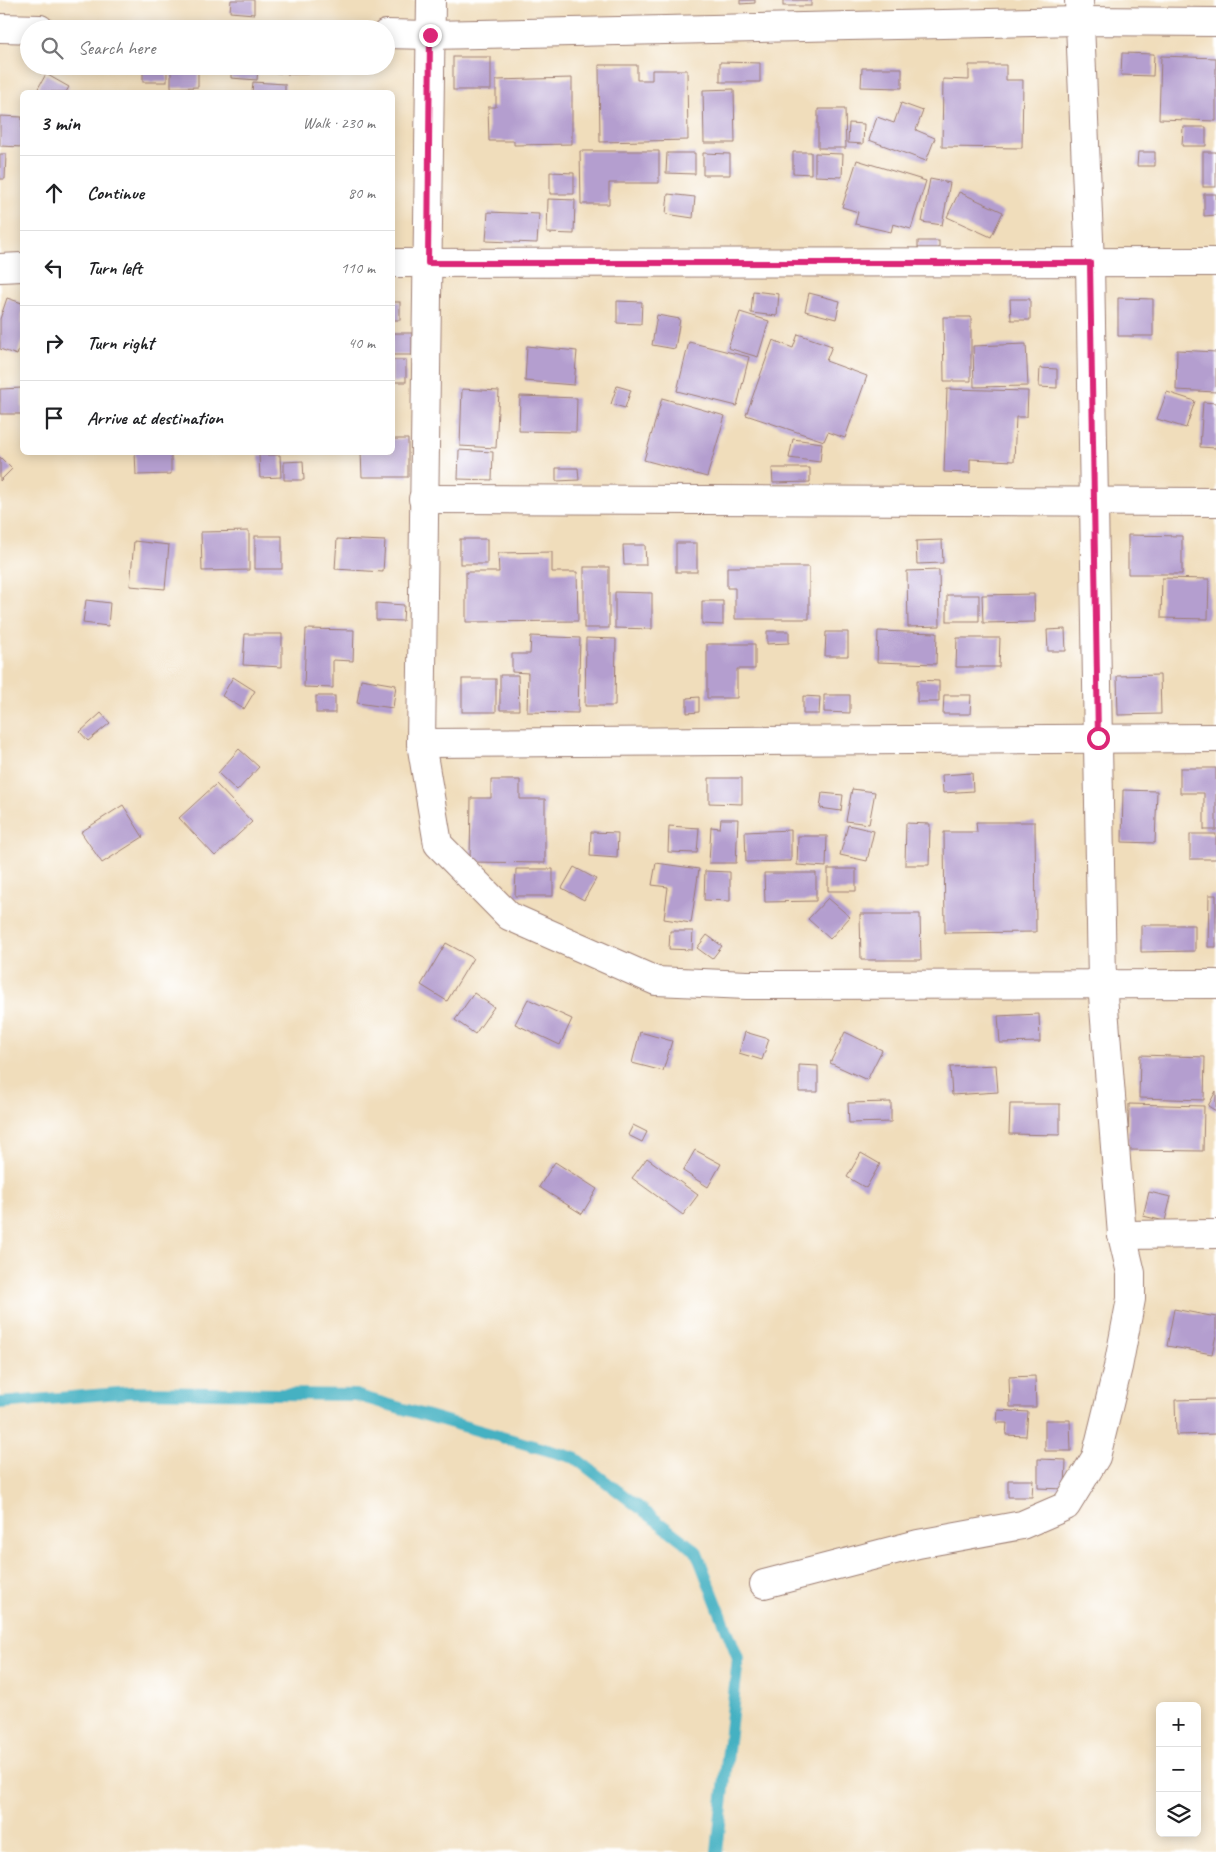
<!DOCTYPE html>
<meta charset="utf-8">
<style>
:root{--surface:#fff;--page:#f6f6f6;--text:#202124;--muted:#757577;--line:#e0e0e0}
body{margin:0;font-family:Caveat,sans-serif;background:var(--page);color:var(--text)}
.controls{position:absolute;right:15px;bottom:15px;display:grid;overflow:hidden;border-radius:8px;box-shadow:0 2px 12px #0003}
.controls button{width:45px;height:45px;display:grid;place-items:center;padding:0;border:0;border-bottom:1px solid var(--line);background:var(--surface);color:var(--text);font:25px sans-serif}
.stop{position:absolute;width:15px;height:15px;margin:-11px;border:4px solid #db2777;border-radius:50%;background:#fff}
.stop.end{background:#db2777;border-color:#fff;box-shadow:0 1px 5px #0008}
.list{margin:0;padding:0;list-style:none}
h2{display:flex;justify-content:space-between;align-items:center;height:65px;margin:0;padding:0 20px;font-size:21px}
h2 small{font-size:16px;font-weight:400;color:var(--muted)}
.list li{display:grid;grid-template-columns:32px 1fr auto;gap:15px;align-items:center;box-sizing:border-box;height:75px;padding:0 20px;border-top:1px solid var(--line)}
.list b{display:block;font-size:19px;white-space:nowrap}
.list em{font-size:16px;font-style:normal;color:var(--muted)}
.icon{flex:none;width:28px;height:28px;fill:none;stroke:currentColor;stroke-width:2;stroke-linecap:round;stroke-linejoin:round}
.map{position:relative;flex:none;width:1216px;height:1852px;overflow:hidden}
.search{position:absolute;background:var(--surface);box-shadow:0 2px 12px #0003;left:20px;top:20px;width:375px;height:55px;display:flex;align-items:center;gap:12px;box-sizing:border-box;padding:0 18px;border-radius:28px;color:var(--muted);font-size:19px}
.panel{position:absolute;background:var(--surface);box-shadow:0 2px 12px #0003;left:20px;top:90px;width:375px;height:365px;border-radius:8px}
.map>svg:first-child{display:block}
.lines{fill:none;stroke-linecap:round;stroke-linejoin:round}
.stream{stroke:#45b1c2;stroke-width:12}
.building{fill:#b49ecf}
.minor-casing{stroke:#9d7e73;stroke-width:30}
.minor{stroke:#fff;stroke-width:28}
.route{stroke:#db2777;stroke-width:6}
</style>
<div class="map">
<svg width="1216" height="1852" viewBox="0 0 1216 1852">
<rect width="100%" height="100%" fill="#fff"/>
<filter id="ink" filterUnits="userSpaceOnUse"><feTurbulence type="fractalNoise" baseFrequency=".02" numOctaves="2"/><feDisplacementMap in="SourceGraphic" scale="10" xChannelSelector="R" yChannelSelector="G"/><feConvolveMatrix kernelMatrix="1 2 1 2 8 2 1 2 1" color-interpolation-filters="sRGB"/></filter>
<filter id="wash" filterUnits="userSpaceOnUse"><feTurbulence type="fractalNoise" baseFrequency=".0096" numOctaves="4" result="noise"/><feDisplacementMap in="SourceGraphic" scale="20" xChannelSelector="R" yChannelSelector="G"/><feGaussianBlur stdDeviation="1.12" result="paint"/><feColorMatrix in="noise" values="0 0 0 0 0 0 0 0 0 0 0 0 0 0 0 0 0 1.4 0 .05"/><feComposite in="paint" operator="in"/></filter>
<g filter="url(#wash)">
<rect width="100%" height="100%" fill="#f0ddbb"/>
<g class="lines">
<path class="stream" d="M 0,1403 L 131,1392 L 355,1395 L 575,1458 L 696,1551 L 738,1658 L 717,1852"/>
</g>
<g id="blocks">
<g class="building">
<path d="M 231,0 L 254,0 L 254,14 L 230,12 Z"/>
<path d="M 740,0 L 755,0 L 755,3 L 740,4 Z"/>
<rect x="783" y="0" width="28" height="6"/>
<path d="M 1122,53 L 1154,54 L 1153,76 L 1121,75 Z"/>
<path d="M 1161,56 L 1216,58 L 1216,121 L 1159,119 Z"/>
<rect x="453" y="57" width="38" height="33"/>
<path d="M 720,62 L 760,63 L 760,82 L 720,82 Z"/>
<path d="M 599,65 L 637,65 L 637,80 L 652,80 L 652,70 L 687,70 L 688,140 L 600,142 Z"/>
<path d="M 969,65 L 1006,65 L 1006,80 L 1023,80 L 1022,148 L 942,147 L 943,79 L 969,80 Z"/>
<rect x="143" y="66" width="24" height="16"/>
<path d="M 171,66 L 198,66 L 198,87 L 171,88 Z"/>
<path d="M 231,66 L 258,66 L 257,80 L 231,78 Z"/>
<path d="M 264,66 L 281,66 L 281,73 L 264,72 Z"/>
<path d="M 287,66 L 307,66 L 308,74 L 287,74 Z"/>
<path d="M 862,68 L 902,68 L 902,88 L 861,87 Z"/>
<path d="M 46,74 L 69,87 L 66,92 L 36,92 Z"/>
<path d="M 572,78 L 572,144 L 514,145 L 514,141 L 489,141 L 488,107 L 496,107 L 496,80 Z"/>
<path d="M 253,82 L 285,84 L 285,92 L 252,92 Z"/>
<path d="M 734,89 L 735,143 L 704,143 L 703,90 Z"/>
<path d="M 901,103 L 923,111 L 916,130 L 935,138 L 926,161 L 869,140 L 877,117 L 894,123 Z"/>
<path d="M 818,109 L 845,109 L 846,148 L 818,148 Z"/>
<path d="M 0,116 L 22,117 L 22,147 L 0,146 Z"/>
<path d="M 849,123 L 864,124 L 863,144 L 848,143 Z"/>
<path d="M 1183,127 L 1206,127 L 1206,146 L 1182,146 Z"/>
<path d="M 580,151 L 659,151 L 659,183 L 609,183 L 609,204 L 581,204 Z"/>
<path d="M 793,152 L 811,152 L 811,174 L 793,173 Z"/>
<path d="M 1138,152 L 1155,152 L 1155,166 L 1137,166 Z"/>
<rect x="1203" y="152" width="13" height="35"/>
<path d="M 667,153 L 695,153 L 695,174 L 666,173 Z"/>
<path d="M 703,153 L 730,154 L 730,175 L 703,175 Z"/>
<path d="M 815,153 L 843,154 L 842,177 L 815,176 Z"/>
<path d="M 0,154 L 6,154 L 5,179 L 0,179 Z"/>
<path d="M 857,160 L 926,181 L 911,229 L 893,224 L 891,232 L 855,224 L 858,212 L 842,207 Z"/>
<path d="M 550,172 L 574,173 L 574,194 L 550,194 Z"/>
<path d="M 930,179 L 950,183 L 942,225 L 922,222 Z"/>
<path d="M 959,192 L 1003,212 L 991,237 L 947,217 Z"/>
<path d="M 668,194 L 695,197 L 693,218 L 666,214 Z"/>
<path d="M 1204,194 L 1216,194 L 1216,215 L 1204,216 Z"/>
<path d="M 548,199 L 575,200 L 574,234 L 547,233 Z"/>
<path d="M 488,212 L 539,214 L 537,243 L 486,241 Z"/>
<rect x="918" y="241" width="21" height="14"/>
<path d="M 753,291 L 779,294 L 777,316 L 751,313 Z"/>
<path d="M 809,293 L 840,301 L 836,319 L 805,311 Z"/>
<path d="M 7,298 L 22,303 L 22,340 L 17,355 L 0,349 L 0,319 Z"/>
<path d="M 1118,298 L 1153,299 L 1153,336 L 1118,336 Z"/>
<path d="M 1010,299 L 1030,299 L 1030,320 L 1011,320 Z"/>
<path d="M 617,301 L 642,302 L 641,324 L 617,323 Z"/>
<rect x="392" y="302" width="8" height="18"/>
<path d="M 740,312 L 769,321 L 758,357 L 728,348 Z"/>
<path d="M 657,315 L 680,319 L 675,349 L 652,345 Z"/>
<path d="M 943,317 L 971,317 L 971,381 L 944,381 Z"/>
<rect x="392" y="333" width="20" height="22"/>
<path d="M 798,334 L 832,346 L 826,361 L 867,376 L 845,438 L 828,432 L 824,441 L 746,415 L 773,340 L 793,348 Z"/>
<path d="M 689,342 L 749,357 L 737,406 L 677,391 Z"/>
<path d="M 1026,344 L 1028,386 L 974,387 L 973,346 Z"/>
<path d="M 527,346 L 577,351 L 574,385 L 525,381 Z"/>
<path d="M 1177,350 L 1216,352 L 1216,392 L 1176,390 Z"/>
<rect x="392" y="360" width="14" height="22"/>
<path d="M 1040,368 L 1057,369 L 1057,388 L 1039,387 Z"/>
<path d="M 617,386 L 631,390 L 625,408 L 611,404 Z"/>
<path d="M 22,388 L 22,414 L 0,414 L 0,389 Z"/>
<path d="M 462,389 L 499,391 L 496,448 L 460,446 Z"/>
<path d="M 947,389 L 1028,391 L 1027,417 L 1016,417 L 1014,461 L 970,459 L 970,473 L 944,472 Z"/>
<path d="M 1167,392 L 1195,401 L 1186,428 L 1157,419 Z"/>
<path d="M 520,396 L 577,398 L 576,432 L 519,431 Z"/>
<path d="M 662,398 L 725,416 L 707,477 L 644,460 Z"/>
<path d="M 1203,402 L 1216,403 L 1216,448 L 1200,447 Z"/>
<path d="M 392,439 L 408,439 L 408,477 L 362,477 L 361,452 L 392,452 Z"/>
<path d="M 793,439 L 822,443 L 820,462 L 789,458 Z"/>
<path d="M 459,450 L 493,452 L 492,480 L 458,479 Z"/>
<path d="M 135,452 L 171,452 L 171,474 L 136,475 Z"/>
<path d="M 259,455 L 280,455 L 281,477 L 260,478 Z"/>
<path d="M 0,457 L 12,469 L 0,481 Z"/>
<path d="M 303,461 L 304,480 L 284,480 L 284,462 Z"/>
<path d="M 556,468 L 578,468 L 579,480 L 556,481 Z"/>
<path d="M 772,468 L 810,468 L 810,482 L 773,483 Z"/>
<path d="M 249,531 L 249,570 L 202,571 L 201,532 Z"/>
<path d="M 1128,535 L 1182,536 L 1182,574 L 1128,574 Z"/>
<rect x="255" y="536" width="27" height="33"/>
<path d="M 337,539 L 385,541 L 383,572 L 335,569 Z"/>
<rect x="460" y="539" width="27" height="25"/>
<path d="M 942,540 L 943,563 L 917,564 L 916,541 Z"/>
<path d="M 134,541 L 169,545 L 165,589 L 130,586 Z"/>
<rect x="676" y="543" width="21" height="29"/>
<path d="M 623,545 L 645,545 L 646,565 L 624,565 Z"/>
<path d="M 552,552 L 552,572 L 577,572 L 578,621 L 466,622 L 466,572 L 499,572 L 498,553 Z"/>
<rect x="584" y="567" width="25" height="61"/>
<path d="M 727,567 L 809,567 L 809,619 L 735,619 L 735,588 L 727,588 Z"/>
<path d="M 939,570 L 940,626 L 908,627 L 907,571 Z"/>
<path d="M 1162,578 L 1209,579 L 1208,619 L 1161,618 Z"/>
<path d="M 615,592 L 652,593 L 652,629 L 615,628 Z"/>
<path d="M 1034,594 L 1035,622 L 983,623 L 982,595 Z"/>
<rect x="947" y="595" width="32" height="26"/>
<path d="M 86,600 L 110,603 L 108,626 L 83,623 Z"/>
<path d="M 702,601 L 723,601 L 723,625 L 702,624 Z"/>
<path d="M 376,603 L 404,605 L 403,621 L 376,620 Z"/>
<path d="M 306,629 L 354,630 L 353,661 L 333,660 L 333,688 L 304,687 Z"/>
<path d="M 1065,629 L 1066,651 L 1048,651 L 1047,630 Z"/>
<path d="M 767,631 L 789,631 L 789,643 L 767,644 Z"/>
<path d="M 878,631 L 937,633 L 936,664 L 877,662 Z"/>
<path d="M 826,632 L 848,632 L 848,656 L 825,656 Z"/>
<path d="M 245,634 L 282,634 L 282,667 L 243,665 Z"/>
<path d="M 531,636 L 580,638 L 578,713 L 527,712 L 528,673 L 512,672 L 512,654 L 530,654 Z"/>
<path d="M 586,638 L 616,639 L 615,706 L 585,706 Z"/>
<path d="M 957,638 L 1000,638 L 999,667 L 956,667 Z"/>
<path d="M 707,644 L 755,644 L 755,669 L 737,669 L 737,698 L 707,698 Z"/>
<path d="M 500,675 L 518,675 L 519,710 L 500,710 Z"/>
<path d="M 1160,675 L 1161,714 L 1118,715 L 1117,676 Z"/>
<path d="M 233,677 L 255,691 L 244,709 L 222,696 Z"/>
<path d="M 361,679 L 396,685 L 393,708 L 357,703 Z"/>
<rect x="462" y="679" width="34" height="33"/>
<path d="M 917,680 L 939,681 L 939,702 L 917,702 Z"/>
<path d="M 824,695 L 850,695 L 850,713 L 824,712 Z"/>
<path d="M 944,695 L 971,695 L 970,714 L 943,714 Z"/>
<rect x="316" y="696" width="19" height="17"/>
<path d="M 803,696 L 820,697 L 819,714 L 803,714 Z"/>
<path d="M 699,697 L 699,712 L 687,713 L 687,698 Z"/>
<path d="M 101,713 L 110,723 L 88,741 L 80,732 Z"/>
<path d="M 239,749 L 259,767 L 237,791 L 218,773 Z"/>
<path d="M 1180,768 L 1216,768 L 1216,830 L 1204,830 L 1204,793 L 1180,793 Z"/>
<path d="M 972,773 L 973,791 L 943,793 L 942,775 Z"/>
<path d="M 709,778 L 742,778 L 742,804 L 709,803 Z"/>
<path d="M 491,780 L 520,780 L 520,799 L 545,799 L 545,863 L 470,862 L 471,798 L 491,798 Z"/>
<path d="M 216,784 L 252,822 L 215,856 L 179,818 Z"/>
<path d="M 852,789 L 875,792 L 869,824 L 846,821 Z"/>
<path d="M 1123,790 L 1157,791 L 1155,843 L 1122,842 Z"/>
<path d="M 822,793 L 843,795 L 841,811 L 820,808 Z"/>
<path d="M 123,805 L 143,837 L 102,863 L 81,832 Z"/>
<path d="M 721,819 L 738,819 L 736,863 L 709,863 L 711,827 L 720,828 Z"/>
<path d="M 976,822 L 1035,822 L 1036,932 L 945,933 L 944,832 L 977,832 Z"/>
<path d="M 906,823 L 930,824 L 929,865 L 905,865 Z"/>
<path d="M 848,825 L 874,831 L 867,861 L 840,855 Z"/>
<path d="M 669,826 L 699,828 L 697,853 L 668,852 Z"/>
<path d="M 791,830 L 791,861 L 746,862 L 745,832 Z"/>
<path d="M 591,832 L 618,833 L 617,858 L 590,856 Z"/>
<rect x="1190" y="834" width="26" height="25"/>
<path d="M 798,836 L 827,836 L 826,867 L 797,865 Z"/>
<path d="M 656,863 L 699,869 L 691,923 L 664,919 L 668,887 L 652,885 Z"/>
<path d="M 574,867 L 596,879 L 584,900 L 562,888 Z"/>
<path d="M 516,869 L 553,869 L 553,896 L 515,896 Z"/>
<rect x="828" y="869" width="28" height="22"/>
<path d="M 705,871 L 730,872 L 730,901 L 704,900 Z"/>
<path d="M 764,873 L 816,873 L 816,901 L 765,902 Z"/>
<path d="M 1209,895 L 1216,895 L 1216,947 L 1208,947 Z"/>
<path d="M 828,898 L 850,917 L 830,939 L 808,919 Z"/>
<path d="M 860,914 L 920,914 L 921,960 L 861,960 Z"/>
<path d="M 1141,925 L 1195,925 L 1195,951 L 1141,952 Z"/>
<path d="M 670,931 L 693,931 L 692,950 L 669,949 Z"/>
<path d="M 707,935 L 722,946 L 712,959 L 697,948 Z"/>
<path d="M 446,943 L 473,958 L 447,1001 L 421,985 Z"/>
<path d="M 474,993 L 494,1007 L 475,1034 L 455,1020 Z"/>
<path d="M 528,999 L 572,1019 L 560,1045 L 515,1024 Z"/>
<path d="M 1039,1014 L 1040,1042 L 1000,1043 L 998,1016 Z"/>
<path d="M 640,1032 L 672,1041 L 663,1071 L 632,1063 Z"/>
<path d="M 745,1032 L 769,1039 L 762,1060 L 739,1053 Z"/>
<path d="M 845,1032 L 882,1050 L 867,1080 L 830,1063 Z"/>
<path d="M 1140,1055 L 1205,1057 L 1204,1100 L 1139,1098 Z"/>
<path d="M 799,1065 L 818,1066 L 818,1092 L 799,1092 Z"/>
<path d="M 996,1065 L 998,1092 L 952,1095 L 950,1067 Z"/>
<path d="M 1216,1091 L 1216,1111 L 1208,1106 Z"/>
<path d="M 891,1102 L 891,1122 L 849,1123 L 848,1103 Z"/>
<path d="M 1010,1104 L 1060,1104 L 1060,1135 L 1009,1134 Z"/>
<path d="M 1129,1104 L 1204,1106 L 1203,1151 L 1128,1150 Z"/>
<path d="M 633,1125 L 647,1132 L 642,1142 L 628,1135 Z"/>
<path d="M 695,1150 L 721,1164 L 708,1187 L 683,1171 Z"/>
<path d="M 861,1153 L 880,1164 L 866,1188 L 847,1177 Z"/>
<path d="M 647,1158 L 698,1195 L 683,1215 L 632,1178 Z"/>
<path d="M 555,1162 L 597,1189 L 582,1214 L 539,1187 Z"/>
<path d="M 1149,1192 L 1171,1197 L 1165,1221 L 1143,1216 Z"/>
<path d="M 1174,1309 L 1216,1317 L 1216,1335 L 1212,1354 L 1167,1346 Z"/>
<path d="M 1035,1376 L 1036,1407 L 1010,1407 L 1009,1377 Z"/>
<path d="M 1216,1399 L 1216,1434 L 1176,1435 L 1175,1400 Z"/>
<path d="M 998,1410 L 1028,1412 L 1026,1436 L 1006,1435 L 1007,1423 L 997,1423 Z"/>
<path d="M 1045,1420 L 1070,1420 L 1071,1451 L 1045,1451 Z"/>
<path d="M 1038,1459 L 1066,1460 L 1065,1489 L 1038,1488 Z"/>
<path d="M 1008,1480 L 1033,1480 L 1032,1497 L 1008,1497 Z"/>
</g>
</g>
</g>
<g filter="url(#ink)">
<use href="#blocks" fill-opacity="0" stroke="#9d7e73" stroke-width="1"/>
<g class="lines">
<g class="minor-casing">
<g id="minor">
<path d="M 431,0 L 421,743 L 438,844 L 509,916 L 656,981 L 747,985 L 1216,984"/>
<path d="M 0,28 L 40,29"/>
<path d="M 386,34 L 430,35 L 1079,21 L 1216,22"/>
<path d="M 392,263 L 1216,262"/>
<path d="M 0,268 L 22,267"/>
<path d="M 423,499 L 1216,502"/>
<path d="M 421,743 L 1216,738"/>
<path d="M 1122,1235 L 1216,1234"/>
<path d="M 764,1584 L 918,1544 L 1022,1525 L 1066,1506 L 1096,1457 L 1118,1367 L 1131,1299 L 1131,1273 L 1122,1235 L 1102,983 L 1090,263 L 1079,0"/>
</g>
</g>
<use href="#minor" class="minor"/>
</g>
</g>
<g class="lines" filter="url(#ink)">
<path class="route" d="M 430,35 L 428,263 L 1090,263 L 1098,738"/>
</g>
</svg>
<div class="controls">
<button>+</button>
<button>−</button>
<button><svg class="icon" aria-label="layers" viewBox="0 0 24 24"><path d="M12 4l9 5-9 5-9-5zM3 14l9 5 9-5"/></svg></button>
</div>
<div class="stop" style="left:1098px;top:738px"></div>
<div class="stop end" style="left:430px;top:35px"></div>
<div class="search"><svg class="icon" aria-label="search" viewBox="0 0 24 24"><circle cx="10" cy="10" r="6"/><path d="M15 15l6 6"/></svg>Search here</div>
<section class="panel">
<h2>3 min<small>Walk · 230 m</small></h2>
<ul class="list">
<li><svg class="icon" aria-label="ahead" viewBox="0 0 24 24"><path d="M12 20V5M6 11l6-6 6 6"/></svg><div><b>Continue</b></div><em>80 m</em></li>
<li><svg class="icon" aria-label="left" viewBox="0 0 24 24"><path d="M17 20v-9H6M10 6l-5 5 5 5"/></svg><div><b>Turn left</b></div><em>110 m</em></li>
<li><svg class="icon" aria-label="right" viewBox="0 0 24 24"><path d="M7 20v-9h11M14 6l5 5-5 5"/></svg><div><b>Turn right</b></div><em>40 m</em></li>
<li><svg class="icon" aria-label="arrive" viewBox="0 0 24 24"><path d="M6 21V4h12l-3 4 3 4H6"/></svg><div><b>Arrive at destination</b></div></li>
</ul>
</section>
</div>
